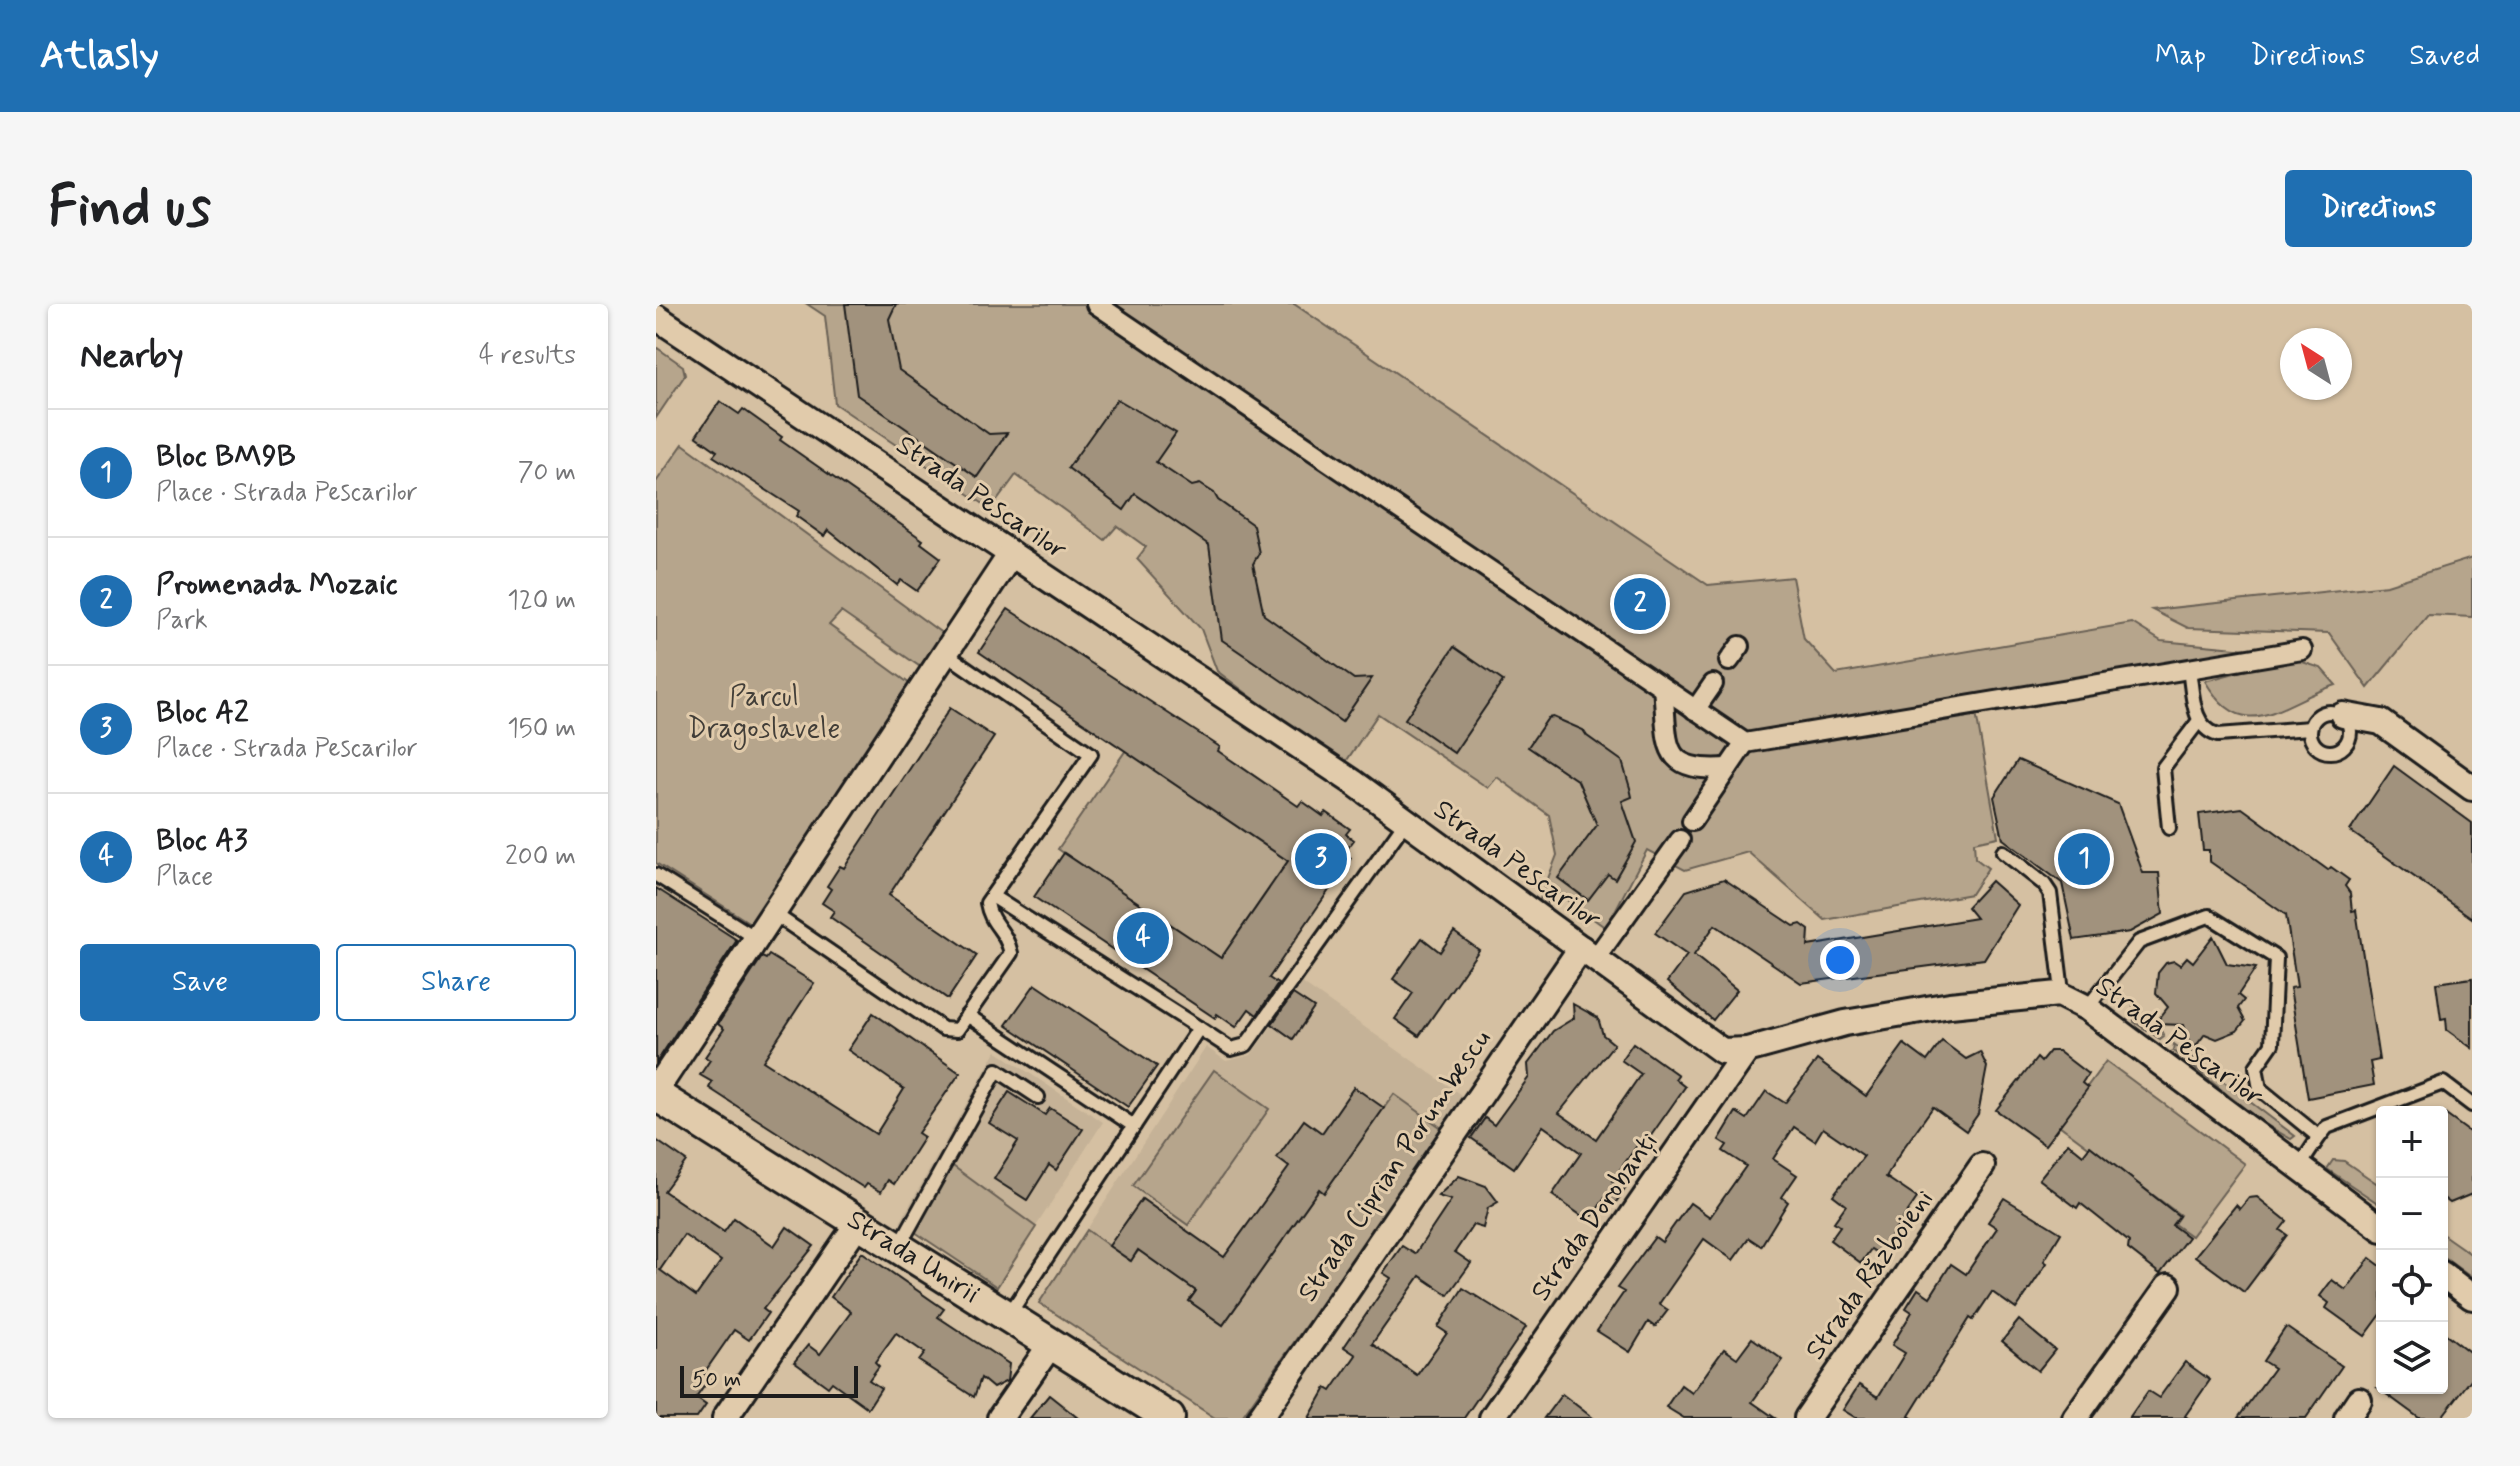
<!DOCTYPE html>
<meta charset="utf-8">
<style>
:root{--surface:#fff;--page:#f6f6f6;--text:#202124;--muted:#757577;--line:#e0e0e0;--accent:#1f6fb2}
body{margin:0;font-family:Mynerve,sans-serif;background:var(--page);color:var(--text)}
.controls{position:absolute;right:24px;bottom:24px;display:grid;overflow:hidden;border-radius:8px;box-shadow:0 2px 6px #0004}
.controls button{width:72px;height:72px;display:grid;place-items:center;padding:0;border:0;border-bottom:2px solid var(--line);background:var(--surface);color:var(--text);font:40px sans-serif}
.compass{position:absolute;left:1624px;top:24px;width:72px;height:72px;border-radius:50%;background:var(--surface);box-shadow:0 2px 6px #0004;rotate:324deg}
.scale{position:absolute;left:24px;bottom:20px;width:178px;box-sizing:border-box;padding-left:8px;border:4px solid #1c1c1c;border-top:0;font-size:22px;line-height:28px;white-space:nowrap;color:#1c1c1c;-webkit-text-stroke:6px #e1cbab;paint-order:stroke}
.you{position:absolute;left:1184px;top:656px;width:28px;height:28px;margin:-20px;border:6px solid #fff;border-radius:50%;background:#1a73e8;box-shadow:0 0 0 12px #1a73e833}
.badge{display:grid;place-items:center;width:52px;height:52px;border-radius:50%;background:var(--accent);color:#fff;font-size:26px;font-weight:700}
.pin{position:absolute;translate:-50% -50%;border:4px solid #fff;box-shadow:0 2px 8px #0006}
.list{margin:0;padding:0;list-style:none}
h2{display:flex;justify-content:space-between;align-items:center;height:104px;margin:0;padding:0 32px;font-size:34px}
h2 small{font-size:26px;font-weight:400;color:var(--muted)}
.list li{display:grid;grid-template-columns:52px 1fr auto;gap:24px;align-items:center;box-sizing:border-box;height:128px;padding:0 32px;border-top:2px solid var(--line)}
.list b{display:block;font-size:30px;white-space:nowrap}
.list p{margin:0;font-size:26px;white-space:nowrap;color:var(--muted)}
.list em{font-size:26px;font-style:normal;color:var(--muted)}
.actions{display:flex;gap:16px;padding:24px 32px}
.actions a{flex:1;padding:18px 0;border:2px solid var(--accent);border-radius:8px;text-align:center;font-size:28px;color:var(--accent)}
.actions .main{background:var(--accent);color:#fff}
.icon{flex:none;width:44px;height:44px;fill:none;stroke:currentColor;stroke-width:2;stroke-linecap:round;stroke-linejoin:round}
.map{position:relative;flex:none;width:1816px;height:1114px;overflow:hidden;border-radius:8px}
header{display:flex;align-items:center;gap:48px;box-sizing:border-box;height:112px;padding:0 40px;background:var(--accent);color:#fff}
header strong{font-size:38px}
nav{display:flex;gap:44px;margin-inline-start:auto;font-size:28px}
.intro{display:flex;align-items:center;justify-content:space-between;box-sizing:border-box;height:192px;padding:0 48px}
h1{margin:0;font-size:56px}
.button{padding:20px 36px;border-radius:8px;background:var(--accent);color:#fff;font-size:28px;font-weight:700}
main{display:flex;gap:48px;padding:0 48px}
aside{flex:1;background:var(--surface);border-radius:8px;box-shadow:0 2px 6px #0004}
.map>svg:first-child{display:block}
.built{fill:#c5b297}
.green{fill:#b6a58c;stroke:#696054;stroke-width:2}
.building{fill:#a1927d;stroke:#1c1c1c;stroke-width:2;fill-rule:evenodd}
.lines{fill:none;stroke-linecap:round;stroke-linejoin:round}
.service-casing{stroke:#1c1c1c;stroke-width:18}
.pedestrian-casing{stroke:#1c1c1c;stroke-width:24}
.minor-casing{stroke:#1c1c1c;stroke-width:30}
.tertiary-casing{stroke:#1c1c1c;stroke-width:36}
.service{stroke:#e1cbab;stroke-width:12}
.pedestrian{stroke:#e1cbab;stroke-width:18}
.minor{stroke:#e1cbab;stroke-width:24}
.tertiary{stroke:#e1cbab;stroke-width:30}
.labels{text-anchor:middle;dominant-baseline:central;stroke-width:6;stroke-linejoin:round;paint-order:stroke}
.street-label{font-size:28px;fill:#1c1c1c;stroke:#e1cbab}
.park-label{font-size:28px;fill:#423e38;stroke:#e1cbab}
</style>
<header>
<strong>Atlasly</strong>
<nav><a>Map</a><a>Directions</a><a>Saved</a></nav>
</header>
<div class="intro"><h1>Find us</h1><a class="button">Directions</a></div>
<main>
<aside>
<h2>Nearby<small>4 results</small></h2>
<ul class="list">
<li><span class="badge">1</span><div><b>Bloc BM9B</b><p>Place · Strada Pescarilor</p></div><em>70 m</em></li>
<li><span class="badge">2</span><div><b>Promenada Mozaic</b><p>Park</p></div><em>120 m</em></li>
<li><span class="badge">3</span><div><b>Bloc A2</b><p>Place · Strada Pescarilor</p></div><em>150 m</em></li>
<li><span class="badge">4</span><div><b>Bloc A3</b><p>Place</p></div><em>200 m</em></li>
</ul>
<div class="actions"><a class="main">Save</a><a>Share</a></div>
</aside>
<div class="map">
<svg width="1816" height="1114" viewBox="0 0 1816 1114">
<rect width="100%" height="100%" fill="#d5c0a2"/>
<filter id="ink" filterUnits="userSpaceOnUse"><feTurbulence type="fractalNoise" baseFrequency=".0125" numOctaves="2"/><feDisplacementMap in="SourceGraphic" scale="16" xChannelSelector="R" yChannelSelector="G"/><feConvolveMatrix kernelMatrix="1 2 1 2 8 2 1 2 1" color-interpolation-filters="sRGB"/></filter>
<g filter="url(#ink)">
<g class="built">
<path d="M 646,679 L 808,793 L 585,1114 L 559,1114 L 383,999 L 550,743 L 570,757 L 595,751 Z"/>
<path d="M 340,747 L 447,818 L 341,983 L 244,918 Z"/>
</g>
<g class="green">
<path d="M 151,0 L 638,0 L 1052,281 L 1136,273 L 1148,335 L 1180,370 L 1476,319 L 1505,337 L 1591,345 L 1317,392 L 1342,533 L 1318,538 L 1319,554 L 1332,564 L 1315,590 L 1169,616 L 1092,548 L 1029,566 L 991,546 L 950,624 L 900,588 L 889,602 L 883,598 L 901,551 L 893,511 L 841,473 L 832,484 L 722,410 L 687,462 L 561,367 L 545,325 L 481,255 L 490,243 L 461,222 L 449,236 L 360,171 L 335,205 L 179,100 L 169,12 Z"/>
<path d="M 0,43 L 27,62 L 29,71 L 0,114 Z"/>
<path d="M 27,140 L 287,330 L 266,364 L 185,308 L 173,321 L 254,380 L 97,621 L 0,559 L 0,178 Z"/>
<path d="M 1816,254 L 1816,313 L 1772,311 L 1712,384 L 1673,329 L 1532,324 L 1496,306 L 1731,281 Z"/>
<path d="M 1634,354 L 1665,364 L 1680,381 C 1623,399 1589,444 1549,377 Z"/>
<path d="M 470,446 L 632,557 L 579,634 L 568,659 L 402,545 Z"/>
<path d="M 1477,703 L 1501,720 L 1508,732 L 1504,735 L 1478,718 Z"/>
<path d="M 1518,740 L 1639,832 L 1635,835 L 1607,819 L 1517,747 Z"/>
<path d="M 1450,757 L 1589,860 L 1535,932 L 1518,920 L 1524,911 L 1403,821 Z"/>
<path d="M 558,766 L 613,805 L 532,921 L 477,882 Z"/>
<path d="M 738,790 L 787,825 L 585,1114 L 559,1114 L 383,999 L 431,926 L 474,957 L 483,946 L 540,987 L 533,997 L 567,1021 L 663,885 L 668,888 Z"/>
<path d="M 1677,856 L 1688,857 L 1726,883 L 1726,902 L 1671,865 Z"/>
<path d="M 290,857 L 380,923 L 341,983 L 253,924 Z"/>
<path d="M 1786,930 L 1816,951 L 1816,974 L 1786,952 Z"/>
</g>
<g class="building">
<path d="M 189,0 L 240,0 L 233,15 L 243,66 L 333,130 L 351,129 L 321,173 L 201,91 Z"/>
<path d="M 461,95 L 520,129 L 500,158 L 536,182 L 544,180 L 558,189 L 562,196 L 597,221 L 603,249 L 597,260 L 608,311 L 698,375 L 716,374 L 686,418 L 566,336 L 553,241 L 479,190 L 468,206 L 412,164 Z"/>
<path d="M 64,97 L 83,110 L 87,105 L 126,133 L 124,136 L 267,236 L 265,239 L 285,254 L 261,287 L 245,276 L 241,281 L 172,226 L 168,232 L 140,212 L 143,207 L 57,152 L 61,147 L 40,132 Z"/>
<path d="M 352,305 L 564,443 L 562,447 L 642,502 L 646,497 L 667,512 L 670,508 L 694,525 L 690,530 L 698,536 L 688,549 L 695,554 L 613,674 L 622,680 L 601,711 L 593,705 L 580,723 L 561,710 L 559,714 L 378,593 L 408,549 L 565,654 L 632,557 L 323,348 Z"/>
<path d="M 798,343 L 847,377 L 798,449 L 749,415 Z"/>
<path d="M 294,404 L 338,433 L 233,591 L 321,651 L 292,695 L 174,613 L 178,607 L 166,599 L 175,585 L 171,582 L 184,562 L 188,564 Z"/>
<path d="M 897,413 L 927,426 L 931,432 L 966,457 L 974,484 L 976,493 L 966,497 L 980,538 L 959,575 L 952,570 L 932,596 L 902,574 L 941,521 L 922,477 L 872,443 L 892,414 Z"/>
<path d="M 1362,456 L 1462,500 L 1487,569 L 1503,569 L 1507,610 L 1474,628 L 1418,636 L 1406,579 L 1347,535 L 1338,493 Z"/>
<path d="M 1738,462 L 1816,519 L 1816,614 L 1694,527 Z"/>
<path d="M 1586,504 L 1672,566 L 1675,563 L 1693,576 L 1689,582 L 1694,589 L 1696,607 L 1700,606 L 1723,756 L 1714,758 L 1718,781 L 1652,794 L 1634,684 L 1641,683 L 1630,611 L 1553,557 L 1553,546 L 1547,546 L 1543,510 Z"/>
<path d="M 1068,575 L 1138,622 L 1145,620 L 1153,626 L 1152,642 L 1320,614 L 1311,603 L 1335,577 L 1362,601 L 1328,655 L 1145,679 L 1059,621 L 1038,651 L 1081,686 L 1057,716 L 1011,678 L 1031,651 L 999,629 L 1030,587 Z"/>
<path d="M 0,584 L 81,636 L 0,759 Z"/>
<path d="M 798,628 L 823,646 L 763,732 L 739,715 L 757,689 L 737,675 L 766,634 L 784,648 Z"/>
<path d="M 1557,632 L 1571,660 L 1600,664 L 1582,691 L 1588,696 L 1582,704 L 1589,717 L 1581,727 L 1561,735 L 1549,730 L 1536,747 L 1528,721 L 1499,720 L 1512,703 L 1500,689 L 1502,669 L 1510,659 L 1518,657 L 1524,661 L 1531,653 L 1537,658 Z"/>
<path d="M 113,651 L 158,679 L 107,757 L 220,830 L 248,785 L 192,746 L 217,709 L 304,769 L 262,829 L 268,833 L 238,880 L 232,876 L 225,888 L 211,880 L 208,884 L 99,814 L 53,784 L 56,778 L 44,771 L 54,756 L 49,753 L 68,725 L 62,720 L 106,653 L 110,655 Z"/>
<path d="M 1816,674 L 1816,744 L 1791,726 L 1790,714 L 1785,715 L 1780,679 Z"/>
<path d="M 379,680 L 501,762 L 472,803 L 350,721 Z"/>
<path d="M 637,690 L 658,704 L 637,735 L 616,720 Z"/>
<path d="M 917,700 L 942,714 L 947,731 L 958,740 L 903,809 L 940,835 L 985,770 L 965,756 L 977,739 L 1022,771 L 1019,775 L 1029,783 L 994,833 L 990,829 L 956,877 L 969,885 L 958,901 L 949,894 L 933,917 L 896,891 L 925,849 L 887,822 L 858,864 L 815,834 L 829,814 L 838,821 L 873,773 L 872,760 L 897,727 L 918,714 Z"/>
<path d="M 1286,737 L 1310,755 L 1324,748 L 1331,763 L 1322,810 L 1310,827 L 1277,803 L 1246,846 L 1230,873 L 1261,894 L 1223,950 L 1215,945 L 1205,959 L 1174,936 L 1184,922 L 1178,918 L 1190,901 L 1177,891 L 1208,852 L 1167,824 L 1159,837 L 1138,823 L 1117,855 L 1141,871 L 1126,893 L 1132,898 L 1105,942 L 1093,934 L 1077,956 L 1048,935 L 1003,1000 L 1012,1006 L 999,1023 L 992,1018 L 974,1048 L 941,1027 L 968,988 L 961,984 L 999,933 L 1006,938 L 1034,899 L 1054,913 L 1090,862 L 1067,847 L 1071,841 L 1063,836 L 1080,808 L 1091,815 L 1110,787 L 1129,799 L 1161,756 L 1210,792 L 1248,740 L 1271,757 Z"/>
<path d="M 1394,747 L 1402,747 L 1432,770 L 1426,779 L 1432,784 L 1389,841 L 1340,806 L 1381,754 L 1385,758 Z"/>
<path d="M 698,783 L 728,804 L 668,889 L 663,885 L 567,1021 L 533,997 L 540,987 L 482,946 L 475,957 L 453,942 L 486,895 L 568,953 L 633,863 L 621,854 L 648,816 L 666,829 Z"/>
<path d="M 353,788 L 389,811 L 394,804 L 427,825 L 400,866 L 393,861 L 371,896 L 338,875 L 362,837 L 333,819 Z"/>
<path d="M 1786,808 L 1816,830 L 1816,890 L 1794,899 L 1786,893 Z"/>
<path d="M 0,836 L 30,857 L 8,887 L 68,928 L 78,914 L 118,942 L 131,923 L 158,942 L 107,1005 L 112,1009 L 93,1036 L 78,1026 L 48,1069 L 54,1074 L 40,1094 L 50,1101 L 41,1114 L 0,1114 ZM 28,931 L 65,957 L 40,992 L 4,966 Z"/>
<path d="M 1412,839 L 1427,851 L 1434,842 L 1523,912 L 1516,921 L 1532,933 L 1504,970 L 1472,945 L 1473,938 L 1424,899 L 1421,904 L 1383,875 Z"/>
<path d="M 803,872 L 830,882 L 842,898 L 832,904 L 827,924 L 817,921 L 799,948 L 815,959 L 792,991 L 764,972 L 716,1040 L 761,1071 L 791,1029 L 782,1023 L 807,984 L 870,1023 L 808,1114 L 653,1114 L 670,1084 L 675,1087 L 700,1051 L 688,1043 L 735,974 L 727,969 L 746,942 L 759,950 L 795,896 L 782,892 Z"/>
<path d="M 1601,893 L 1631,917 L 1624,926 L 1631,931 L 1588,988 L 1539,952 L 1580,901 L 1584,905 L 1593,894 Z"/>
<path d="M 1348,894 L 1405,929 L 1388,957 L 1391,959 L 1360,1005 L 1336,988 L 1317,1016 L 1314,1014 L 1253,1112 L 1256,1114 L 1200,1114 L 1187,1106 L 1203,1081 L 1222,1093 L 1249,1049 L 1236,1041 L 1256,1008 L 1250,1004 L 1262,985 L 1274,993 L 1295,960 L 1310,970 L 1341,924 L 1332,918 Z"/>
<path d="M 206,948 L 288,1005 L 282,1013 L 353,1060 L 351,1077 L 337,1084 L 325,1074 L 318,1093 L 263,1057 L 269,1049 L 240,1029 L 219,1058 L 223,1062 L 213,1076 L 225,1084 L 212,1104 L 176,1078 L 172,1083 L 138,1058 L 152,1041 L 164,1050 L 195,1008 L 175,993 Z"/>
<path d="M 1714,954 L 1726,963 L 1726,1009 L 1709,1032 L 1670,1004 L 1673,999 L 1664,992 L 1676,976 L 1690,986 Z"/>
<path d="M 1363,1016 L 1399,1046 L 1382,1067 L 1346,1037 Z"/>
<path d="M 1630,1023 L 1686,1062 L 1650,1114 L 1582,1114 L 1618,1064 L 1607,1057 Z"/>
<path d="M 1786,1027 L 1816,1050 L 1816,1074 L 1785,1114 L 1763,1114 L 1722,1084 L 1786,1084 Z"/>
<path d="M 1096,1034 L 1127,1056 L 1096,1098 L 1119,1114 L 1028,1114 L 1010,1103 L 1025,1081 L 1036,1089 L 1068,1045 L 1081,1054 Z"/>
<path d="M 1529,1058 L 1554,1076 L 1529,1112 L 1532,1114 L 1473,1114 L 1492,1087 L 1503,1094 Z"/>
<path d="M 906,1090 L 937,1114 L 888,1114 Z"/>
<path d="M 393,1091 L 422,1114 L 374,1114 Z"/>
</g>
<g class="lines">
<g class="service-casing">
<g id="service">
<path d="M 1533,365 C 1537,389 1535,423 1562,431 L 1654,424"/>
<circle cx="1674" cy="428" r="20"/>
<path d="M 1513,524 L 1507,464 L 1542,418"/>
<path d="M 1347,548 L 1388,580 L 1394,589 L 1405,679 L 1403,690"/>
<path d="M 0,571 L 100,634"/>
<path d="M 336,592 L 543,724"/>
<path d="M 117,609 L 287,725 L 301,726 L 355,649 C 349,624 335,622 331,599 L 435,450 L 289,349"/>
<path d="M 1431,704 L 1483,638 L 1553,612 L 1620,654 L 1616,740 L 1600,763 L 1604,785 L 1663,833 L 1643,863"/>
<path d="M 311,711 L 478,822"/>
<path d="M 1663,833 L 1671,823 L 1787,779 L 1816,801"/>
<path d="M 242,944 L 341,766 L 382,793"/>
<path d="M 352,1012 L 543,724 L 575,745 L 590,741 L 750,517"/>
</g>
</g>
<g class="pedestrian-casing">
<g id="pedestrian">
<path d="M 440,0 L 1089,439 L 1646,346"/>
<path d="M 1073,357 L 1084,342"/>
<path d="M 1007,384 C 1013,439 1001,469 1072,464"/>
<path d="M 1039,406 L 1057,380"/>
<path d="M 1036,517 L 1089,439"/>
<path d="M 939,655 L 1024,536"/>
</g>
</g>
<g class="minor-casing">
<g id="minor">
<path d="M 0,13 L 697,478 L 1066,747 L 1091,746 L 1189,719 L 1294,701 L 1403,690 L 1431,704 L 1726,925"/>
<path d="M 1687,411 L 1725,418 L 1816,484"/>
<path d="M 0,778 L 8,774 L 355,250"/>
<path d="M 1786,970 L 1816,993"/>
<path d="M 69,1114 L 202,919"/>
<path d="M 344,1114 L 395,1040"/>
<path d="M 604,1114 L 925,644"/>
<path d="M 836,1114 L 1091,746"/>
<path d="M 1151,1114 L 1326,862"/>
<path d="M 1419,1114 L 1512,983"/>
<path d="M 1691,1114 L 1703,1096"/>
</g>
</g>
<g class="tertiary-casing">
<g id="tertiary">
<path id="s1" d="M 0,791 L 513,1114"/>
</g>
</g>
<use href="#service" class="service"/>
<use href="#pedestrian" class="pedestrian"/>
<use href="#minor" class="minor"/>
<use href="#tertiary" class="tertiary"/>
</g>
</g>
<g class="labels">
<g class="street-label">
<text transform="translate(325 194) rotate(34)">Strada Pescarilor</text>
<text transform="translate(861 561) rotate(36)">Strada Pescarilor</text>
<text transform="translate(1523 738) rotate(36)">Strada Pescarilor</text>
<text transform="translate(739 862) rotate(-56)">Strada Ciprian Porumbescu</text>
<text transform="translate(939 913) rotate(-55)">Strada Dorobanți</text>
<text stroke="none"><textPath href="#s1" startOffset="304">Strada Unirii</textPath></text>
<text transform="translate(1214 971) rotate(-55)">Strada Războieni</text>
</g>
<g class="park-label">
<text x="108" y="393">Parcul<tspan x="108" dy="32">Dragoslavele</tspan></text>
</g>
</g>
</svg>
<div class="controls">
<button>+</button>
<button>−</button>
<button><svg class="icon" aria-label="locate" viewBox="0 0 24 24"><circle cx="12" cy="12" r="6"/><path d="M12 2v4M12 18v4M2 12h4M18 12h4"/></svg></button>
<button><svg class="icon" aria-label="layers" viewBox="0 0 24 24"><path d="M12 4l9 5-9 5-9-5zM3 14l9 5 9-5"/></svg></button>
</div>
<svg class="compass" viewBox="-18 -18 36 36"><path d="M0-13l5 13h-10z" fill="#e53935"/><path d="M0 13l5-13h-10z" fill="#757577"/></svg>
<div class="scale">50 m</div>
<div class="you"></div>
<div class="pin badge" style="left:1428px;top:555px">1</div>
<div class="pin badge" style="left:984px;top:300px">2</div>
<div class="pin badge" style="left:665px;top:555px">3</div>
<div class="pin badge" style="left:487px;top:634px">4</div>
</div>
</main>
